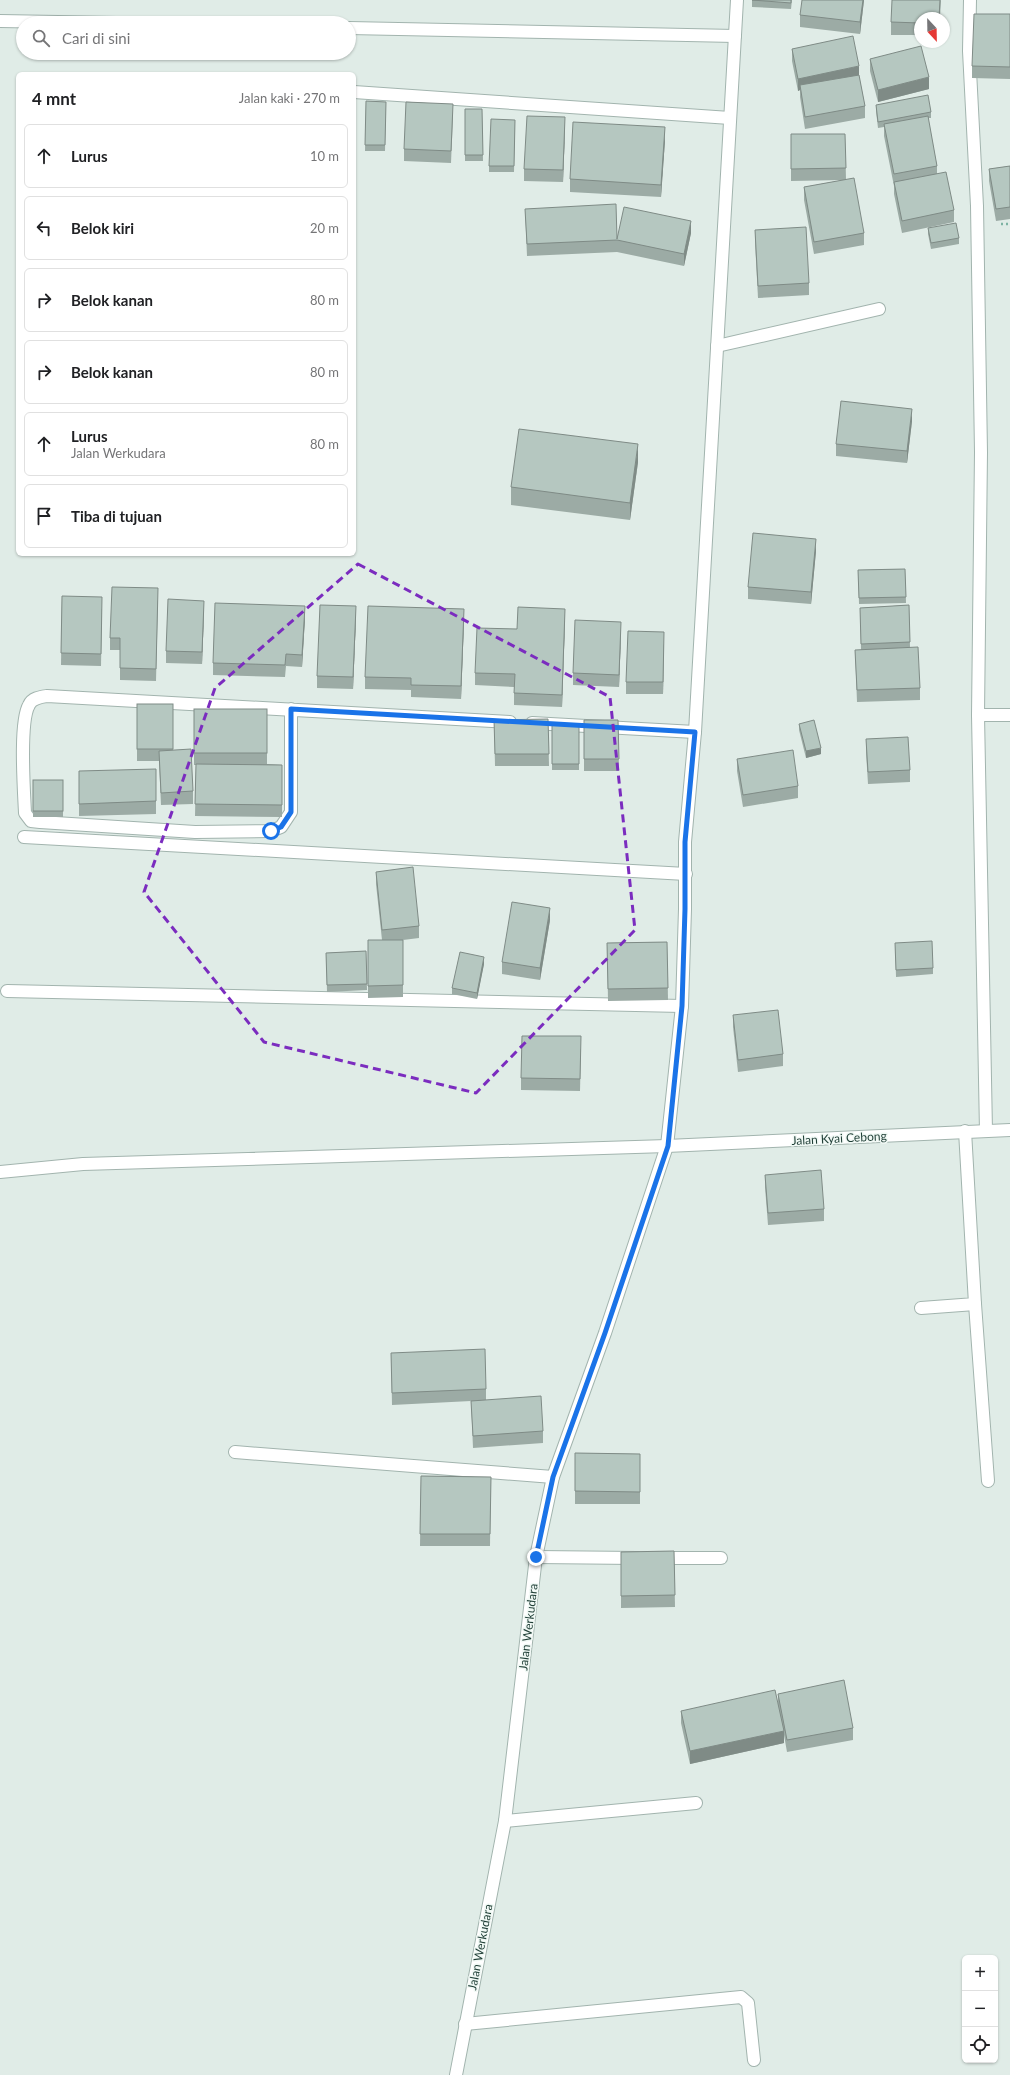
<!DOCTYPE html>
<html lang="id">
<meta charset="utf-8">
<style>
:root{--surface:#fff;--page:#f2f2f2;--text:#202124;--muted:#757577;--line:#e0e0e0}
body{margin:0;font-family:Lato,sans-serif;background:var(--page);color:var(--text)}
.controls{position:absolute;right:12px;bottom:12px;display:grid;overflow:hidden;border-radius:6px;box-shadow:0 1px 3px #0004}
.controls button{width:36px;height:36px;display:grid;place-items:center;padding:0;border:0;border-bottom:1px solid var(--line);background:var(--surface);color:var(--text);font:20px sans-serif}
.compass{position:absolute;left:914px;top:12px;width:36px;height:36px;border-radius:50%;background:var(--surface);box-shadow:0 1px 3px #0004;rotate:158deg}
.stop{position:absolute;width:12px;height:12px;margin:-9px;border:3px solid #1a73e8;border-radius:50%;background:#fff}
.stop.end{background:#1a73e8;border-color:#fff;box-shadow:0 1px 4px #0008}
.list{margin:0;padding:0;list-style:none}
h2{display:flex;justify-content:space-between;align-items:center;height:52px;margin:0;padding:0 16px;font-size:17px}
h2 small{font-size:13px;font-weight:400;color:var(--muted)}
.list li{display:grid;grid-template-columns:26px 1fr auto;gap:12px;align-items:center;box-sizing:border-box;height:64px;margin:0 8px 8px;padding:0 8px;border:1px solid var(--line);border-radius:6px}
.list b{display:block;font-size:15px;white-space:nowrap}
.list p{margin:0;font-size:13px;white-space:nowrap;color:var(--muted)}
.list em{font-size:13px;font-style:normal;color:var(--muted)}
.icon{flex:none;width:22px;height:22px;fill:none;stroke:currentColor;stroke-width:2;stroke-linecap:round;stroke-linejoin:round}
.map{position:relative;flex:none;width:1010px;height:2075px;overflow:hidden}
.search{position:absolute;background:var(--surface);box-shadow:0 1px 3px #0004;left:16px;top:16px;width:340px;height:44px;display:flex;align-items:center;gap:10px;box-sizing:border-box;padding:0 14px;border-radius:22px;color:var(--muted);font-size:15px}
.panel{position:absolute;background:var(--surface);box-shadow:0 1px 3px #0004;left:16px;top:72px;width:340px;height:484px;border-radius:6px}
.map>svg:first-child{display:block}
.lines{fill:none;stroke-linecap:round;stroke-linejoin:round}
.service-casing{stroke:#a2b4ae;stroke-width:14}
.minor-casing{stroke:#a2b4ae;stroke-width:14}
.path{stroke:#7db3a3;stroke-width:2.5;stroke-dasharray:2 3;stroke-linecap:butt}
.service{stroke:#fff;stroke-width:12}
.minor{stroke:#fff;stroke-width:12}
.wall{fill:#9caba5}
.shaded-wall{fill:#7f8b86}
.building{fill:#b5c7c0;stroke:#7f8b86}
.route{stroke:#1a73e8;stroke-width:5}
.marked{fill:none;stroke:#7b2cbf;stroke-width:3;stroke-dasharray:8 5;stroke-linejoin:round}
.labels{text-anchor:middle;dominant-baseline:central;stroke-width:3;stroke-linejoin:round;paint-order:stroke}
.street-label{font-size:12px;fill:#1f3e36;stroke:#f1f9f5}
</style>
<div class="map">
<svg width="1010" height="2075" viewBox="0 0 1010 2075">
<rect width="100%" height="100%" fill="#e0ece7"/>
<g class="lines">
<g class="service-casing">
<g id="service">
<path d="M 717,346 L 879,309"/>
<path d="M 975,1304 L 988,1481"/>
</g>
</g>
<g class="minor-casing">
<g id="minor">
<path d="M 970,0 L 969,51 L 977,206 L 981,452 L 978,715 L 986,1131"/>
<path d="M 0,21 L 116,23"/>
<path d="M 349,28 L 735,36"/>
<path d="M 354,92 L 730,118"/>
<path d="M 291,709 L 291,812 L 281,827 L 271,831 L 195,832 L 40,822 L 31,821 L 25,813 C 24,790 19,722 29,705 C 32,698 40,697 47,696 L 510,722"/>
<path d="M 978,715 L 1010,715"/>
<path d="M 532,723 L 695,732"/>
<path d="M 24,837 L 686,874"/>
<path d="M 7,991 L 682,1006"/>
<path d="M 0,1172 L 83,1164 L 667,1146 L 1010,1130"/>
<path d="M 921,1308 L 975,1304 L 965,1131"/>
<path d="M 235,1452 L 553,1477"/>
<path d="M 536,1557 L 637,1558"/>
<path d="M 658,1558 L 721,1558"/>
<path d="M 505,1821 L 696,1803"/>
<path d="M 465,2024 L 741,1997 L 748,2003 L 754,2060"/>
<path d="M 456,2075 L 505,1821 L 536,1557 L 553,1477 L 605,1333 L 667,1146 L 682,1006 L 685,909 L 685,842 L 695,732 L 737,0"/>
</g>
</g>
<path class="path" d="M 1001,224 L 1010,224"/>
<use href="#service" class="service"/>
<use href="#minor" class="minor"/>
</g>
<g class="wall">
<path d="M 752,0 L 792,0 L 791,9 L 752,7 Z"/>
<path d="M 864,0 L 860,34 L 800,27 L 800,15 Z"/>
<path d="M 941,0 L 940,18 L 920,18 L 920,35 L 891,35 L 891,22 Z"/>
<path d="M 1010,14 L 1010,79 L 972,78 L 972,66 Z"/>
<path d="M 792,49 L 859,76 L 865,106 L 865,118 L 805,129 L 800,97 L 800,90 L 798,91 L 792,61 Z"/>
<path d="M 870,59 L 929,89 L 878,102 L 870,71 Z"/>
<path d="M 366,101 L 386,102 L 385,151 L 365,151 Z"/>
<path d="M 876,105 L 931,112 L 931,118 L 928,118 L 937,166 L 937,174 L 954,210 L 954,222 L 902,233 L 894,194 L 894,186 L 884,136 L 884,127 L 878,128 L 876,111 Z"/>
<path d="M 465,109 L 482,109 L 483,161 L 465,161 Z"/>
<path d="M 453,116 L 451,163 L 404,161 L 404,149 Z"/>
<path d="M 515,120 L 514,172 L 489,172 L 489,166 Z"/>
<path d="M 565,129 L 563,182 L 524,181 L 524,169 Z"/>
<path d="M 791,134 L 845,134 L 846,180 L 864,233 L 864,245 L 814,254 L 804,200 L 804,187 L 843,180 L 791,181 Z"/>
<path d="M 665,140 L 661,197 L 570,192 L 570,179 Z"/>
<path d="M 1010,166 L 1010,219 L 996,221 L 989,181 L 989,169 Z"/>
<path d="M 525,209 L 617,239 L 691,233 L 684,266 L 617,252 L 527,256 Z"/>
<path d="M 928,228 L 959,238 L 959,244 L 931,249 L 928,234 Z"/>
<path d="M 755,230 L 809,283 L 809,295 L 758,298 L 755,242 Z"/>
<path d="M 912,421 L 907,463 L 836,456 L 836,444 Z"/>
<path d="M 638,462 L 630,520 L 511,505 L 511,487 Z"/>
<path d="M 816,551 L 811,604 L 748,599 L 748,587 Z"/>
<path d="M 905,569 L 906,603 L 859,604 L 858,570 Z"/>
<path d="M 62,596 L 102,609 L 101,666 L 61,665 Z"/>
<path d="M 158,600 L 156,681 L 120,680 L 120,650 L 110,650 L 110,638 Z"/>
<path d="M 909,605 L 910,648 L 920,688 L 920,700 L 857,702 L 855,650 L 861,650 L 860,608 Z"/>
<path d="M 204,613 L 202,664 L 166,663 L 166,651 Z"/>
<path d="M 305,618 L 302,667 L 286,666 L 285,677 L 213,675 L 213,663 Z"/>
<path d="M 356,618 L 353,689 L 317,688 L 317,676 Z"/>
<path d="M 464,621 L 461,699 L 411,697 L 411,690 L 365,689 L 365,677 Z"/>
<path d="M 565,621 L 562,707 L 514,705 L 514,687 L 475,685 L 475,673 L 517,629 Z"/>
<path d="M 621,634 L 619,687 L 573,685 L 573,673 Z"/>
<path d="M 664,644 L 663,694 L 626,694 L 626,682 Z"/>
<path d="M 137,704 L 173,704 L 173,750 L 193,791 L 193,804 L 161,805 L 159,761 L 137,761 Z"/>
<path d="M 194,709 L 267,709 L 267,764 L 282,765 L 282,817 L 195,816 L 196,765 L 194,765 Z"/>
<path d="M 548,719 L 549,766 L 495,766 L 494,720 Z"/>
<path d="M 584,720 L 618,720 L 619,771 L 584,771 Z"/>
<path d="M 579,724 L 579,770 L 552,770 L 552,725 Z"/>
<path d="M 799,724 L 821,754 L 806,758 L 799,730 Z"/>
<path d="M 866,739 L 910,770 L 910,782 L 868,784 L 866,752 Z"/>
<path d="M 737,759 L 798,786 L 798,798 L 743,807 L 737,771 Z"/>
<rect x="33" y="780" width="30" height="37"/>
<path d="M 79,784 L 156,801 L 156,814 L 79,816 Z"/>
<path d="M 376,872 L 419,926 L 419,938 L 403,940 L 403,997 L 368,998 L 368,940 L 382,940 L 376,884 Z"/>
<path d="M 550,920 L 540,980 L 502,974 L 502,962 Z"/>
<path d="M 667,942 L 668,1000 L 608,1001 L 607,943 Z"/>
<path d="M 895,943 L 933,968 L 933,974 L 896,977 Z"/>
<path d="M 366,951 L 367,990 L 327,992 L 326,953 Z"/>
<path d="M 484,964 L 477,999 L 452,994 L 452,988 Z"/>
<path d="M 733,1015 L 783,1054 L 783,1066 L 738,1072 L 733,1027 Z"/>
<path d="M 581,1049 L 580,1091 L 521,1090 L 521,1078 Z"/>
<path d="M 765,1175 L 824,1209 L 824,1221 L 768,1225 L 765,1187 Z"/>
<path d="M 391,1353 L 486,1389 L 486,1400 L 543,1431 L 543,1443 L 473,1448 L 471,1401 L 392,1405 Z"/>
<path d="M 575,1453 L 640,1454 L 640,1504 L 575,1504 Z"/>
<path d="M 421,1476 L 491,1477 L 490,1546 L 420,1546 Z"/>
<path d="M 674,1551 L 675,1607 L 621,1608 L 621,1552 Z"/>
<path d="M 778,1694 L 853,1728 L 853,1740 L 787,1752 L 784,1735 L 784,1743 L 690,1764 L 681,1723 L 681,1711 L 778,1705 Z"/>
</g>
<g class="shaded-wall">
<path d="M 863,0 L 864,0 L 860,34 L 860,22 Z"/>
<path d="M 859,66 L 859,78 L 800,85 L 800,90 L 798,91 L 798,79 Z"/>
<path d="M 929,77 L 929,89 L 878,102 L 878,90 Z"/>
<path d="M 565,117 L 565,129 L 563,182 L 563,170 Z"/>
<path d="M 665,127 L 665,140 L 661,197 L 661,185 Z"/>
<path d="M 691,221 L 691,233 L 684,266 L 684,254 Z"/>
<path d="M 912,409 L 912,421 L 907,463 L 907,451 Z"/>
<path d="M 638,444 L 638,462 L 630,520 L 630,503 Z"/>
<path d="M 816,539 L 816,551 L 811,604 L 811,592 Z"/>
<path d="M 204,601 L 204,613 L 202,664 L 202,652 Z"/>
<path d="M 305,606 L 305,618 L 302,667 L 302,655 Z"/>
<path d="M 356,606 L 356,618 L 353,689 L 353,677 Z"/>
<path d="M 464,609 L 464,621 L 461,699 L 461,686 Z"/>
<path d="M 565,609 L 565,621 L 562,707 L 562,695 Z"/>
<path d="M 621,622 L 621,634 L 619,687 L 619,675 Z"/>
<path d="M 664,632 L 664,644 L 663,694 L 663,682 Z"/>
<path d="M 821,748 L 821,754 L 806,758 L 806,751 Z"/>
<path d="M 550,908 L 550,920 L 540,980 L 540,968 Z"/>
<path d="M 484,957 L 484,964 L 477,999 L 477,993 Z"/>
<path d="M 784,1731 L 784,1743 L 690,1764 L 690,1751 Z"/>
</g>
<g class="building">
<path d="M 752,0 L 791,0 L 791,3 Z"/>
<path d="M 802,0 L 863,0 L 860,22 L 800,15 Z"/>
<path d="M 892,0 L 940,0 L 939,18 L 920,18 L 920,23 L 891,22 Z"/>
<path d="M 974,14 L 1010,14 L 1010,67 L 972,66 Z"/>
<path d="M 853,36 L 859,66 L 798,79 L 792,49 Z"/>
<path d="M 921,46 L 929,77 L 878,90 L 870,59 Z"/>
<path d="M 859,75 L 865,106 L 805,117 L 800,85 Z"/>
<path d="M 928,95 L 931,112 L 878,122 L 876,105 Z"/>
<path d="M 366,101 L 386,102 L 385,145 L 365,145 Z"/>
<path d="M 406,102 L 453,104 L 451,151 L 404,149 Z"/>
<path d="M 465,109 L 482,109 L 483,155 L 465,155 Z"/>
<path d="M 527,116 L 565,117 L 563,170 L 524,169 Z"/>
<path d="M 928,116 L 937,166 L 894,174 L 884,124 Z"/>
<path d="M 491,119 L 515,120 L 514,166 L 489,166 Z"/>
<path d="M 573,122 L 665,127 L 661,185 L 570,179 Z"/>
<path d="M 791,134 L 845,134 L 846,168 L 791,169 Z"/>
<path d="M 1010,166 L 1010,207 L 996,209 L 989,169 Z"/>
<path d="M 946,172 L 954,210 L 902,221 L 894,182 Z"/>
<path d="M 854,178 L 864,233 L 814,242 L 804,187 Z"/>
<path d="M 616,204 L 617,239 L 624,207 L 691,221 L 684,254 L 617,240 L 527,244 L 525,209 Z"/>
<path d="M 956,223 L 959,238 L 931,243 L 928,228 Z"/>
<path d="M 806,227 L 809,283 L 758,286 L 755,230 Z"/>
<path d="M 841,401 L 912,409 L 907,451 L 836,444 Z"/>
<path d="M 519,429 L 638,444 L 630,503 L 511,487 Z"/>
<path d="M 753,533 L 816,539 L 811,592 L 748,587 Z"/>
<path d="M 905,569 L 906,597 L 859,598 L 858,570 Z"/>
<path d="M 112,587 L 158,588 L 156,669 L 120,668 L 120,638 L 110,638 Z"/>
<path d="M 62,596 L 102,597 L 101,654 L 61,653 Z"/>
<path d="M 168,599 L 204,601 L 202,652 L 166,651 Z"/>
<path d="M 215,603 L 305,606 L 302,655 L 286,654 L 285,665 L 213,663 Z"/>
<path d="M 320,605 L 356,606 L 353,677 L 317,676 Z"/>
<path d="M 909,605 L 910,642 L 861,644 L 860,608 Z"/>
<path d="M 368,606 L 464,609 L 461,686 L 411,685 L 411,678 L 365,677 Z"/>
<path d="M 518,607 L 565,609 L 562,695 L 514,693 L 515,674 L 475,673 L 477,628 L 517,629 Z"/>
<path d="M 575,620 L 621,622 L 619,675 L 573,673 Z"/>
<path d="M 628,631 L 664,632 L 663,682 L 626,682 Z"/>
<path d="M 918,647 L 920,688 L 857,690 L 855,650 Z"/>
<rect x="137" y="704" width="36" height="45"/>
<rect x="194" y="709" width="73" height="44"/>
<path d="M 548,719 L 549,754 L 495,754 L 494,720 Z"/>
<path d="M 584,720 L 618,720 L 619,759 L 584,759 Z"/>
<path d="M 814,720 L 821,748 L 806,751 L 799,724 Z"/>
<path d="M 579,724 L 579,764 L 552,764 L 552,725 Z"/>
<path d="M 908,737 L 910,770 L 868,772 L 866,739 Z"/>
<path d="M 191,749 L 193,791 L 161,793 L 159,751 Z"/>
<path d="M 793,750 L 798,786 L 743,795 L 737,759 Z"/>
<path d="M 196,764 L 282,765 L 282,805 L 195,804 Z"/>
<path d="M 156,769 L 156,801 L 79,804 L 79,771 Z"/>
<rect x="33" y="780" width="30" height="31"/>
<path d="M 413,867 L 419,926 L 382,930 L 376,872 Z"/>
<path d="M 512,902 L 550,908 L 540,968 L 502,962 Z"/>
<path d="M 368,940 L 403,940 L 403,985 L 368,986 Z"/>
<path d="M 932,941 L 933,968 L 896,970 L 895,943 Z"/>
<path d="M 667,942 L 668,988 L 608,989 L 607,943 Z"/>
<path d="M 366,951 L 367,984 L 327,985 L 326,953 Z"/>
<path d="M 460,952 L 484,957 L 477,993 L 452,988 Z"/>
<path d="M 778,1010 L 783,1054 L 738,1060 L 733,1015 Z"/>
<path d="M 522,1036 L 581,1036 L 580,1079 L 521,1078 Z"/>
<path d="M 821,1170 L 824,1209 L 768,1213 L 765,1175 Z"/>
<path d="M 485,1349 L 486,1389 L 392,1393 L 391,1353 Z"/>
<path d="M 541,1396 L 543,1431 L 473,1436 L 471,1401 Z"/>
<path d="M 575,1453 L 640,1454 L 640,1492 L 575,1491 Z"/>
<path d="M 421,1476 L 491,1477 L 490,1534 L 420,1534 Z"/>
<path d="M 674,1551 L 675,1595 L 621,1596 L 621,1552 Z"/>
<path d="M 844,1680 L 853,1728 L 787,1740 L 778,1694 Z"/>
<path d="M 775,1690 L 784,1731 L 690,1751 L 681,1711 Z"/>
</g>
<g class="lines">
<path class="route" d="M 271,831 L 281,827 L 291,812 L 291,709 L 695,732 L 685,842 L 685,909 L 682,1006 L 668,1146 L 605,1333 L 553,1477 L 536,1557"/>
</g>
<path class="marked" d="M 358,564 L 610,697 L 635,930 L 476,1093 L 264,1042 L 144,892 L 215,688 Z"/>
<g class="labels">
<g class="street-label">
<text transform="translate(839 1138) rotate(-3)">Jalan Kyai Cebong</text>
<text transform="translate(528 1627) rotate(-83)">Jalan Werkudara</text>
<text transform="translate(480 1947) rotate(-79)">Jalan Werkudara</text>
</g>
</g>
</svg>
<div class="controls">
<button>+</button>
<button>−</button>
<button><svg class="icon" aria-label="locate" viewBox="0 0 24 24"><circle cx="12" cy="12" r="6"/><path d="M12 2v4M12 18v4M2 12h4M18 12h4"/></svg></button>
</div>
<svg class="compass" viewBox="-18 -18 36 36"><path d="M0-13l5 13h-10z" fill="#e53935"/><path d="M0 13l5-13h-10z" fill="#757577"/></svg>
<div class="stop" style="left:271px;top:831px"></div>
<div class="stop end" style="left:536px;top:1557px"></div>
<div class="search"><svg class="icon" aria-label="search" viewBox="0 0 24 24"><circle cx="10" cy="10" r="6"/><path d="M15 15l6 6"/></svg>Cari di sini</div>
<section class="panel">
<h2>4 mnt<small>Jalan kaki · 270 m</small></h2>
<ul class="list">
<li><svg class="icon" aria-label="ahead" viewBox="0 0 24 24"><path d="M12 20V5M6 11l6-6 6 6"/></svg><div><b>Lurus</b></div><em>10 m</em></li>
<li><svg class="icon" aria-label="left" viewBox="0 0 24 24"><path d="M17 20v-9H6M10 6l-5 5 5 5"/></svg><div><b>Belok kiri</b></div><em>20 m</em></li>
<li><svg class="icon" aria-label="right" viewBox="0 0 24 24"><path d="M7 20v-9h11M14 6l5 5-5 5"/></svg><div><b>Belok kanan</b></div><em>80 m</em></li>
<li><svg class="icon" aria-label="right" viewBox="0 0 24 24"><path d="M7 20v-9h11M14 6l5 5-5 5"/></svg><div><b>Belok kanan</b></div><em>80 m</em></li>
<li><svg class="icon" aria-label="ahead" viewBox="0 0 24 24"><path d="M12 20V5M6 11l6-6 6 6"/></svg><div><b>Lurus</b><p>Jalan Werkudara</p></div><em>80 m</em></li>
<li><svg class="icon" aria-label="arrive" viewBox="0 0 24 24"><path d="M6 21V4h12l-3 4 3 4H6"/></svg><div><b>Tiba di tujuan</b></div></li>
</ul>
</section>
</div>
